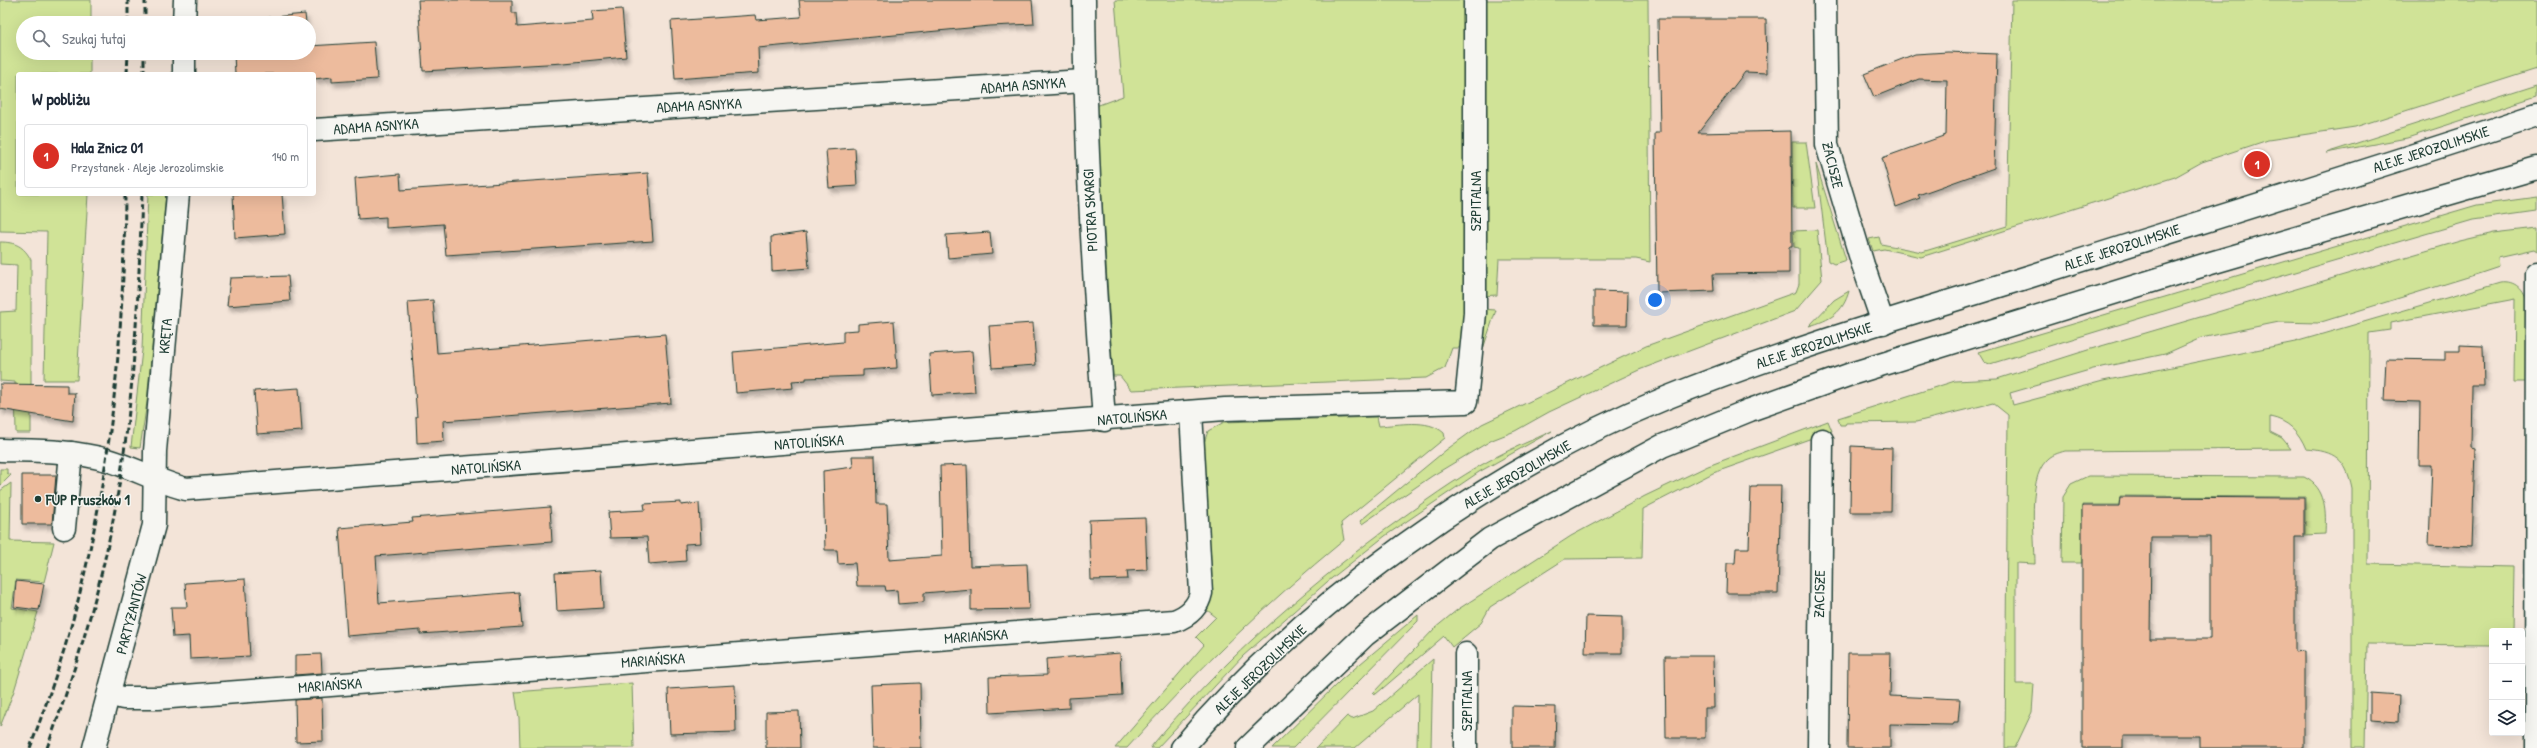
<!DOCTYPE html>
<html lang="pl">
<meta charset="utf-8">
<style>
:root{--surface:#fff;--page:#f2f2f3;--text:#1f2937;--muted:#747a83;--line:#e0e1e3;--accent:#d93025}
body{margin:0;font-family:"Patrick Hand",sans-serif;background:var(--page);color:var(--text)}
.controls{position:absolute;right:12px;bottom:12px;display:grid;overflow:hidden;border-radius:4px;box-shadow:0 4px 16px #0002}
.controls button{width:36px;height:36px;display:grid;place-items:center;padding:0;border:0;border-bottom:1px solid var(--line);background:var(--surface);color:var(--text);font:20px sans-serif}
.you{position:absolute;left:1655px;top:300px;width:14px;height:14px;margin:-10px;border:3px solid #fff;border-radius:50%;background:#1a73e8;box-shadow:0 0 0 6px #1a73e833}
.badge{display:grid;place-items:center;width:26px;height:26px;border-radius:50%;background:var(--accent);color:#fff;font-size:13px;font-weight:700}
.pin{position:absolute;translate:-50% -50%;border:2px solid #fff;box-shadow:0 1px 4px #0006}
.list{margin:0;padding:0;list-style:none}
h2{display:flex;justify-content:space-between;align-items:center;height:52px;margin:0;padding:0 16px;font-size:17px}
h2 small{font-size:13px;font-weight:400;color:var(--muted)}
.list li{display:grid;grid-template-columns:26px 1fr auto;gap:12px;align-items:center;box-sizing:border-box;height:64px;margin:0 8px 8px;padding:0 8px;border:1px solid var(--line);border-radius:4px}
.list b{display:block;font-size:15px;white-space:nowrap}
.list p{margin:0;font-size:13px;white-space:nowrap;color:var(--muted)}
.list em{font-size:13px;font-style:normal;color:var(--muted)}
.icon{flex:none;width:22px;height:22px;fill:none;stroke:currentColor;stroke-width:2;stroke-linecap:round;stroke-linejoin:round}
.map{position:relative;flex:none;width:2537px;height:748px;overflow:hidden}
.search{position:absolute;background:var(--surface);box-shadow:0 4px 16px #0002;left:16px;top:16px;width:300px;height:44px;display:flex;align-items:center;gap:10px;box-sizing:border-box;padding:0 14px;border-radius:22px;color:var(--muted);font-size:15px}
.panel{position:absolute;background:var(--surface);box-shadow:0 4px 16px #0002;left:16px;top:72px;width:300px;height:124px;border-radius:4px}
.map>svg:first-child{display:block}
.green{fill:#d0e397;stroke:#789066}
.building{fill:#edbb9d;stroke:#1f3d34;fill-rule:evenodd;filter:url(#shadow)}
.lines{fill:none;stroke-linecap:round;stroke-linejoin:round}
.minor-casing{stroke:#1f3d34;stroke-width:25}
.major-casing{stroke:#1f3d34;stroke-width:25}
.minor{stroke:#f6f6f2;stroke-width:22}
.major{stroke:#f6f6f2;stroke-width:22}
.rail{stroke:#1f3d34;stroke-width:3;stroke-dasharray:6 3;stroke-linecap:butt}
.poi-dot{fill:#1f3d34;stroke:#f6f6f2;stroke-width:1.5}
.labels{text-anchor:middle;dominant-baseline:central;stroke-width:3;stroke-linejoin:round;paint-order:stroke}
.street-label{font-size:15px;fill:#1f3d34;stroke:#f6f6f2}
.poi-label{font-size:15px;font-weight:bold;fill:#1f3d34;stroke:#f6f6f2;text-anchor:start}
</style>
<div class="map">
<svg width="2537" height="748" viewBox="0 0 2537 748">
<defs>
<filter id="shadow"><feDropShadow dx="2.5" dy="4.5" stdDeviation="2" flood-color="#0004"/></filter>
</defs>
<rect width="100%" height="100%" fill="#f3e4d8"/>
<filter id="ink" filterUnits="userSpaceOnUse"><feTurbulence type="fractalNoise" baseFrequency=".025" numOctaves="2"/><feDisplacementMap in="SourceGraphic" scale="8" xChannelSelector="R" yChannelSelector="G"/><feConvolveMatrix kernelMatrix="1 2 1 2 8 2 1 2 1" color-interpolation-filters="sRGB"/></filter>
<g filter="url(#ink)">
<g class="green">
<path d="M 0,0 L 91,0 L 91,23 L 23,23 L 23,53 L 90,53 L 90,74 L 18,74 L 18,194 L 88,194 L 77,380 L 44,380 L 47,232 L 0,231 Z"/>
<path d="M 1115,0 L 1469,0 L 1469,290 L 1463,348 L 1452,348 L 1445,368 L 1426,378 L 1131,390 L 1120,376 L 1113,376 L 1096,106 L 1123,96 Z"/>
<path d="M 1481,0 L 1648,0 L 1650,262 L 1636,259 L 1499,259 L 1497,295 L 1481,296 Z"/>
<path d="M 2012,0 L 2537,0 L 2537,69 L 2355,127 L 2268,140 L 2202,162 L 2175,177 L 1921,257 L 1884,249 L 1873,251 L 1869,239 L 1879,237 L 1881,244 L 1922,252 L 2007,226 Z"/>
<path d="M 2537,85 L 2537,96 L 2407,138 L 2326,153 Z"/>
<path d="M 1792,142 L 1806,142 L 1815,208 L 1793,208 Z"/>
<path d="M 1816,164 L 1846,260 L 1834,264 L 1828,261 Z"/>
<path d="M 148,194 L 166,194 L 147,402 L 140,448 L 131,447 L 142,350 Z"/>
<path d="M 2537,197 L 2537,211 L 2473,220 L 2200,300 L 1990,364 L 1984,362 L 1978,352 L 2477,205 Z"/>
<path d="M 2537,228 L 2537,251 L 2534,249 L 2498,257 L 2499,267 L 2481,273 L 2318,323 L 2279,322 L 2201,338 L 2165,354 L 2093,369 L 2010,393 L 2013,405 L 2103,381 L 2295,342 L 2501,282 C 2515,280 2525,290 2527,304 L 2526,382 L 2514,382 L 2515,299 L 2390,323 L 2390,330 L 2369,333 L 2368,564 L 2514,567 L 2513,631 L 2492,631 L 2492,645 L 2367,644 L 2365,748 L 2352,748 L 2352,488 C 2346,459 2335,451 2306,449 C 2299,432 2289,421 2270,417 L 2270,432 L 2282,438 L 2291,449 L 2065,451 C 2058,453 2051,455 2046,461 C 2027,480 2035,537 2035,564 L 2016,563 L 2016,684 L 2034,684 L 2032,712 L 2015,748 L 2005,748 L 2008,415 L 1993,403 L 1916,422 L 1846,423 L 1845,425 L 1840,425 L 1838,418 L 1955,381 L 1997,379 L 2091,349 L 2460,241 L 2494,233 Z"/>
<path d="M 1817,230 L 1822,280 L 1795,311 L 1639,370 L 1549,412 L 1515,431 L 1492,440 L 1432,476 L 1362,524 L 1360,521 L 1446,450 L 1482,424 L 1646,346 L 1796,292 L 1799,284 L 1799,248 L 1794,247 L 1793,231 Z"/>
<path d="M 0,242 C 15,242 24,246 31,260 L 31,433 L 16,433 L 15,382 L 0,381 L 0,312 L 16,311 L 17,265 L 0,264 Z"/>
<path d="M 1849,291 C 1843,313 1830,320 1809,326 L 1834,300 Z"/>
<path d="M 1481,309 L 1496,310 L 1483,349 L 1478,348 Z"/>
<path d="M 1377,417 L 1379,426 C 1398,425 1428,418 1444,433 L 1445,438 L 1341,523 L 1344,540 C 1265,605 1196,671 1127,748 L 1115,748 L 1204,645 L 1196,637 L 1216,617 L 1207,610 L 1211,583 L 1203,446 L 1208,431 L 1224,422 Z"/>
<path d="M 1828,421 L 1832,431 L 1713,473 L 1643,509 L 1642,558 L 1565,559 L 1490,607 L 1481,623 L 1452,647 L 1444,636 L 1376,694 L 1373,693 L 1435,628 L 1457,610 L 1571,536 L 1645,496 L 1708,466 Z"/>
<path d="M 1552,431 L 1479,472 L 1385,536 L 1327,582 L 1243,656 L 1157,748 L 1150,748 C 1218,665 1300,593 1385,530 C 1420,505 1456,478 1494,458 C 1512,448 1533,440 1552,431 Z"/>
<path d="M 0,469 L 7,469 L 7,473 L 11,475 L 0,486 Z"/>
<path d="M 2088,476 L 2304,477 C 2327,488 2326,512 2325,534 L 2305,535 L 2305,497 L 2120,496 L 2119,505 L 2082,505 L 2082,563 L 2062,563 L 2063,497 L 2071,484 Z"/>
<path d="M 11,483 L 10,541 L 54,542 L 44,582 L 16,580 L 12,608 L 38,612 L 14,691 L 0,727 L 0,491 Z"/>
<path d="M 1418,615 L 1418,621 L 1293,748 L 1272,748 L 1341,680 Z"/>
<path d="M 1433,659 L 1431,748 L 1417,748 L 1418,694 L 1355,748 L 1316,748 L 1347,716 L 1352,719 L 1373,711 Z"/>
<path d="M 632,683 L 634,748 L 520,748 L 519,718 L 515,692 Z"/>
</g>
<g class="building">
<path d="M 418,0 L 512,0 L 512,13 L 516,13 L 517,27 L 593,21 L 592,11 L 622,9 L 626,57 L 564,63 L 423,71 Z"/>
<path d="M 799,0 L 1032,0 L 1034,24 L 990,26 L 758,48 L 759,73 L 675,79 L 671,21 L 755,15 L 756,20 L 801,17 Z"/>
<path d="M 305,14 L 306,23 L 231,23 L 231,21 Z"/>
<path d="M 1658,19 L 1766,19 L 1767,73 L 1745,72 L 1698,133 L 1791,131 L 1792,247 L 1789,247 L 1789,273 L 1713,274 L 1714,291 L 1657,293 L 1655,133 L 1660,133 Z"/>
<path d="M 374,42 L 377,79 L 332,82 L 332,77 L 314,79 L 314,74 L 235,74 L 234,53 L 309,53 L 309,46 Z"/>
<path d="M 1948,52 L 1997,54 L 1994,168 L 1918,195 L 1920,198 L 1896,207 L 1882,158 L 1946,135 L 1947,80 L 1919,79 L 1874,97 L 1864,74 L 1915,54 Z"/>
<path d="M 855,148 L 857,186 L 829,188 L 826,150 Z"/>
<path d="M 648,173 L 653,241 L 446,255 L 443,224 L 386,228 L 386,217 L 358,219 L 355,178 L 400,174 L 401,190 Z"/>
<path d="M 233,194 L 282,194 L 285,234 L 235,238 Z"/>
<path d="M 806,232 L 809,268 L 772,271 L 771,237 Z"/>
<path d="M 990,232 L 992,254 L 948,258 L 946,235 Z"/>
<path d="M 288,276 L 290,301 L 227,306 L 230,278 Z"/>
<path d="M 1594,291 L 1628,292 L 1627,325 L 1594,325 Z"/>
<path d="M 433,300 L 437,353 L 665,334 L 671,403 L 443,421 L 444,441 L 417,443 L 416,417 L 417,417 L 408,302 Z"/>
<path d="M 894,321 L 897,368 L 863,370 L 863,376 L 806,378 L 806,380 L 792,381 L 793,388 L 736,393 L 733,352 L 843,342 L 843,331 L 858,330 L 858,324 Z"/>
<path d="M 1033,323 L 1036,365 L 992,368 L 989,326 Z"/>
<path d="M 2460,345 L 2483,346 L 2484,386 L 2472,386 L 2471,447 L 2475,448 L 2472,547 L 2429,545 L 2432,465 L 2419,465 L 2420,402 L 2384,401 L 2386,359 L 2445,360 L 2445,351 L 2460,351 Z"/>
<path d="M 972,351 L 975,392 L 932,395 L 929,354 Z"/>
<path d="M 0,384 L 67,385 L 67,393 L 75,393 L 73,421 L 0,409 Z"/>
<path d="M 299,388 L 302,431 L 257,434 L 254,391 Z"/>
<path d="M 1851,446 L 1892,448 L 1891,512 L 1850,512 Z"/>
<path d="M 852,456 L 875,456 L 876,504 L 887,504 L 889,560 L 942,556 L 940,466 L 967,465 L 970,566 L 1027,564 L 1029,609 L 971,610 L 971,589 L 924,593 L 924,602 L 898,604 L 897,590 L 886,591 L 885,586 L 857,586 L 855,563 L 838,564 L 837,550 L 825,550 L 823,471 L 853,467 Z"/>
<path d="M 22,475 L 56,475 L 52,524 L 22,524 Z"/>
<path d="M 1757,485 L 1781,485 L 1778,593 L 1726,593 L 1727,563 L 1735,563 L 1736,548 L 1749,548 L 1751,487 L 1757,487 Z"/>
<path d="M 2120,497 L 2304,498 L 2304,537 L 2295,537 L 2295,652 L 2304,651 L 2304,748 L 2199,748 L 2199,736 L 2123,736 L 2123,748 L 2082,748 L 2082,506 L 2119,506 ZM 2151,537 L 2210,537 L 2210,639 L 2150,639 Z"/>
<path d="M 681,502 L 681,505 L 699,503 L 701,543 L 685,544 L 686,561 L 649,564 L 647,537 L 610,538 L 608,512 L 645,510 L 644,504 Z"/>
<path d="M 550,507 L 552,542 L 376,556 L 379,603 L 519,592 L 522,627 L 420,634 L 420,630 L 347,636 L 339,528 L 413,522 L 412,518 Z"/>
<path d="M 1145,518 L 1147,570 L 1127,571 L 1128,579 L 1091,580 L 1089,520 Z"/>
<path d="M 601,570 L 603,608 L 557,611 L 555,573 Z"/>
<path d="M 245,579 L 250,656 L 190,659 L 189,636 L 173,637 L 171,607 L 187,607 L 185,583 Z"/>
<path d="M 16,581 L 44,584 L 39,610 L 14,607 Z"/>
<path d="M 1586,616 L 1622,617 L 1622,653 L 1585,653 Z"/>
<path d="M 1120,653 L 1122,695 L 1069,698 L 1069,708 L 990,713 L 989,677 L 1047,675 L 1046,659 Z"/>
<path d="M 1848,653 L 1891,653 L 1890,696 L 1960,699 L 1958,722 L 1954,722 L 1953,725 L 1890,724 L 1890,748 L 1847,748 Z"/>
<path d="M 321,654 L 322,673 L 295,675 L 295,655 Z"/>
<path d="M 1665,656 L 1713,656 L 1714,708 L 1705,708 L 1705,738 L 1666,738 Z"/>
<path d="M 920,683 L 921,748 L 873,748 L 871,685 Z"/>
<path d="M 735,685 L 736,732 L 670,734 L 668,689 Z"/>
<path d="M 2370,693 L 2399,695 L 2398,722 L 2370,720 Z"/>
<path d="M 322,698 L 323,741 L 296,742 L 295,700 Z"/>
<path d="M 1512,706 L 1556,707 L 1555,748 L 1512,748 Z"/>
<path d="M 799,711 L 800,748 L 766,748 L 766,712 Z"/>
</g>
<g class="lines">
<g class="minor-casing">
<g id="minor">
<path d="M 1084,0 C 1085,140 1094,280 1104,420"/>
<path d="M 1825,0 L 1827,145 L 1863,265 L 1883,323"/>
<path d="M 184,23 L 185,0"/>
<path d="M 184,74 L 184,53"/>
<path d="M 314,130 L 1084,81"/>
<path d="M 0,450 C 36,451 72,450 107,460 C 134,468 159,482 186,489 L 1225,409 L 1466,402 L 1475,313 L 1475,0"/>
<path d="M 64,528 L 71,453"/>
<path d="M 109,694 L 123,698 L 158,698 L 1174,621 C 1188,616 1198,607 1201,593 L 1191,412"/>
<path d="M 94,748 L 154,525 L 155,451 L 178,194"/>
<path d="M 1466,748 L 1466,654"/>
<path d="M 1819,748 L 1822,440"/>
<path d="M 2536,748 L 2537,273"/>
</g>
</g>
<g class="major-casing">
<g id="major">
<path d="M 1182,748 C 1304,603 1491,469 1666,398 C 1784,350 1907,315 2028,277 C 2198,223 2368,171 2537,115"/>
<path d="M 1248,748 L 1365,635 L 1490,539 L 1662,446 L 1750,410 L 1854,373 L 2204,265 L 2537,168"/>
</g>
</g>
<use href="#minor" class="minor"/>
<use href="#major" class="major"/>
<g class="rail">
<path d="M 128,23 L 128,0"/>
<path d="M 145,23 L 145,0"/>
<path d="M 127,74 L 128,53"/>
<path d="M 144,74 L 144,53"/>
<path d="M 30,748 C 50,694 69,640 82,584 C 113,456 124,325 125,194"/>
<path d="M 47,748 C 72,679 94,611 109,540 C 133,426 138,310 142,194"/>
</g>
</g>
</g>
<circle class="poi-dot" cx="38" cy="499" r="4"/>
<g class="labels">
<g class="street-label">
<text transform="translate(1023 85) rotate(-4)">ADAMA ASNYKA</text>
<text transform="translate(699 105) rotate(-3)">ADAMA ASNYKA</text>
<text transform="translate(376 126) rotate(-4)">ADAMA ASNYKA</text>
<text transform="translate(2431 149) rotate(-18)">ALEJE JEROZOLIMSKIE</text>
<text transform="translate(1833 165) rotate(76)">ZACISZE</text>
<text transform="translate(1475 201) rotate(-90)">SZPITALNA</text>
<text transform="translate(1090 210) rotate(-93)">PIOTRA SKARGI</text>
<text transform="translate(2122 247) rotate(-18)">ALEJE JEROZOLIMSKIE</text>
<text transform="translate(165 336) rotate(-85)">KRĘTA</text>
<text transform="translate(1814 345) rotate(-18)">ALEJE JEROZOLIMSKIE</text>
<text transform="translate(1132 417) rotate(-5)">NATOLIŃSKA</text>
<text transform="translate(809 442) rotate(-4)">NATOLIŃSKA</text>
<text transform="translate(486 467) rotate(-4)">NATOLIŃSKA</text>
<text transform="translate(1517 474) rotate(-30)">ALEJE JEROZOLIMSKIE</text>
<text transform="translate(1819 594) rotate(-89)">ZACISZE</text>
<text transform="translate(131 614) rotate(-75)">PARTYZANTÓW</text>
<text transform="translate(976 636) rotate(-4)">MARIAŃSKA</text>
<text transform="translate(653 660) rotate(-4)">MARIAŃSKA</text>
<text transform="translate(1260 669) rotate(-44)">ALEJE JEROZOLIMSKIE</text>
<text transform="translate(330 685) rotate(-4)">MARIAŃSKA</text>
<text transform="translate(1466 701) rotate(-90)">SZPITALNA</text>
</g>
<g class="poi-label">
<text x="46" y="499">FUP Pruszków 1</text>
</g>
</g>
</svg>
<div class="controls">
<button>+</button>
<button>−</button>
<button><svg class="icon" aria-label="layers" viewBox="0 0 24 24"><path d="M12 4l9 5-9 5-9-5zM3 14l9 5 9-5"/></svg></button>
</div>
<div class="you"></div>
<div class="pin badge" style="left:2257px;top:164px">1</div>
<div class="search"><svg class="icon" aria-label="search" viewBox="0 0 24 24"><circle cx="10" cy="10" r="6"/><path d="M15 15l6 6"/></svg>Szukaj tutaj</div>
<section class="panel">
<h2>W pobliżu<small></small></h2>
<ul class="list">
<li><span class="badge">1</span><div><b>Hala Znicz 01</b><p>Przystanek · Aleje Jerozolimskie</p></div><em>140 m</em></li>
</ul>
</section>
</div>
